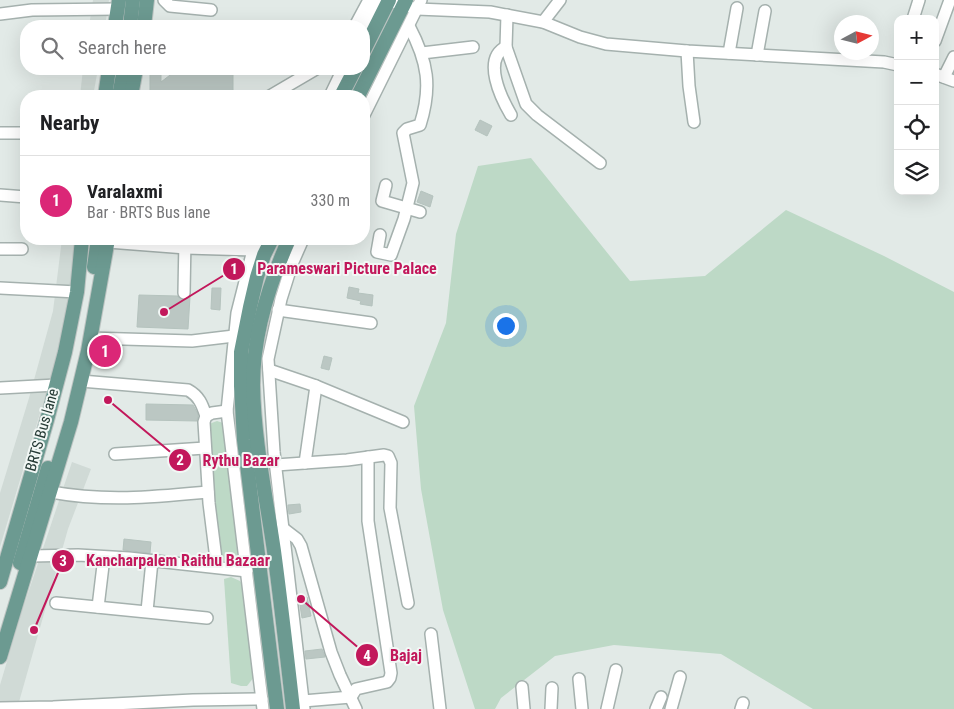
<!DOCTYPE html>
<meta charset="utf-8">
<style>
:root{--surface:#fff;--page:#f2f2f2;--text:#202124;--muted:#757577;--line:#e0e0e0;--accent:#db2777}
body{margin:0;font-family:"Roboto Condensed",sans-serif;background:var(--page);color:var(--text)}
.controls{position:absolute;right:15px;top:15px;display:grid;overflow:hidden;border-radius:10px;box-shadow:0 5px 20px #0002}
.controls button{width:45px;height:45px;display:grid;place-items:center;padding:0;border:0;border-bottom:1px solid var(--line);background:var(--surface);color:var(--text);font:25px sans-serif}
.compass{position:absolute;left:834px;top:15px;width:45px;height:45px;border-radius:50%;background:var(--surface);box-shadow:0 5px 20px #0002;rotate:83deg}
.you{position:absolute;left:505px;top:325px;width:18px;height:18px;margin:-12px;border:4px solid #fff;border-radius:50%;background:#1a73e8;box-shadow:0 0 0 8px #1a73e833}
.badge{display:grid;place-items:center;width:32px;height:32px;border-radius:50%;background:var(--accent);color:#fff;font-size:16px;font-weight:700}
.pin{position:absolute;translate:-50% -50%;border:2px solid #fff;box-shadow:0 1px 5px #0006}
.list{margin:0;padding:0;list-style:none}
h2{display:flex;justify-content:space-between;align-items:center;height:65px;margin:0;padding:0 20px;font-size:21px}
h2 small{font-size:16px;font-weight:400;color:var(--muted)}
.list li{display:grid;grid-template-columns:32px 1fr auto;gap:15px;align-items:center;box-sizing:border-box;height:90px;padding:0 20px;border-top:1px solid var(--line)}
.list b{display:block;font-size:19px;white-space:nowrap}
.list p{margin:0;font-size:16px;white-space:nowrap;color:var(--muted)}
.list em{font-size:16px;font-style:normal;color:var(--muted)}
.icon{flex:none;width:28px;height:28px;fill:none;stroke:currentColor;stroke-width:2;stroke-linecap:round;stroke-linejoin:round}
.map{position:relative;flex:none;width:954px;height:709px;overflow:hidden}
.search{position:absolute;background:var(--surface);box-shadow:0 5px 20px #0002;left:20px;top:20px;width:350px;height:55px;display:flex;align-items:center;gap:12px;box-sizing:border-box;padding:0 18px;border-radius:20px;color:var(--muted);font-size:19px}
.panel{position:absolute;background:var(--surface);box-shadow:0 5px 20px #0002;left:20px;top:90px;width:350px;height:155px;border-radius:20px}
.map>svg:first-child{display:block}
.built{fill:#d0dad6}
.green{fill:#bdd9c6}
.building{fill:#bbc7c3;stroke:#b5c3be}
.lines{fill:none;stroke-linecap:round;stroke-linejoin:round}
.minor-casing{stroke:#a5b1ae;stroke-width:14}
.major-casing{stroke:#bdc4c2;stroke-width:16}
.minor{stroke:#fff;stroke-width:11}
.major{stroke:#6c9a91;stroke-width:14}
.labels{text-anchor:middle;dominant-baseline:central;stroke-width:4;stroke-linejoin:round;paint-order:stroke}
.street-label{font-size:15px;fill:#243934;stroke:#f2f7f5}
.leader{fill:none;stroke:#c2185b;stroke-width:2}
.callout-dot{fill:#c2185b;stroke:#f2f7f5;stroke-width:2}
.mark-label{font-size:15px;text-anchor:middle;font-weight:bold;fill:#fff}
.callout-label{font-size:16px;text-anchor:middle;font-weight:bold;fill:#c2185b;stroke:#f2f7f5;stroke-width:4;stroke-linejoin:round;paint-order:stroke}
</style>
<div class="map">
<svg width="954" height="709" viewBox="0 0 954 709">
<rect width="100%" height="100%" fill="#e2eae7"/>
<g class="built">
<path d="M 93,0 L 109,0 L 105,26 L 89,26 Z"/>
<path d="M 83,69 L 98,69 L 93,96 L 80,96 Z"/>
<path d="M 62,239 L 75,239 L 70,294 L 58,353 L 0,547 L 0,493 L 29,398 L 53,311 Z"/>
<path d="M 72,462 L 91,469 L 68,529 L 17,709 L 0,709 L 0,685 L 22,611 Z"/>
</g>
<g class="green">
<path d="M 531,158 L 630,281 L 705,276 L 786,210 L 884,256 L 954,292 L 954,709 L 813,709 L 721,654 L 614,645 L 555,656 L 501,698 L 495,709 L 475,709 L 443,610 L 421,489 L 414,406 L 446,323 L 456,234 L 478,166 Z"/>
<path d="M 217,421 L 226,424 L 238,562 L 235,564 L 221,561 L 212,481 L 209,424 Z"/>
<path d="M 231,577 L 240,581 L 243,586 L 254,677 L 247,686 L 241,686 L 231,683 L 224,579 Z"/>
</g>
<g class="building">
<path d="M 150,69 L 161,69 L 161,82 L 174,72 L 174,69 L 233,69 L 233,91 L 161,93 L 161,96 L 150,96 Z"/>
<path d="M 480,120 L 492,126 L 487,136 L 475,130 Z"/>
<path d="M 421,191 L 433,196 L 430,207 L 417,202 Z"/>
<path d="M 349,287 L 359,289 L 358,293 L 373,295 L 372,306 L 360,304 L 361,301 L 347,298 Z"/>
<path d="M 212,288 L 221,288 L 220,310 L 211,309 Z"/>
<path d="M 139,295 L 177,296 L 183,300 L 190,297 L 188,329 L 137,327 Z"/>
<path d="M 324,356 L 332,358 L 329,370 L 321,368 Z"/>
<path d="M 146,404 L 193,405 L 198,414 L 197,421 L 146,420 Z"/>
<path d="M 300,504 L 301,512 L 289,514 L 288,505 Z"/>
<path d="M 124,539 L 151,542 L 150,553 L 123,550 Z"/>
<path d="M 307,597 L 311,616 L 302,618 L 299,599 Z"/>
<path d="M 322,649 L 325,657 L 306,659 L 305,651 Z"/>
</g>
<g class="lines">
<g class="minor-casing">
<g id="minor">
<path d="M 164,0 L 170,6 L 211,10"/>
<path d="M 396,3 L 417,9 L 490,12 L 543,22 L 580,37 L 606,44 L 687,51 L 884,62 L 898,65"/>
<path d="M 0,14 L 32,10 L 118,9"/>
<path d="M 507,15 L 506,47 L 526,104 L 537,115 L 600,163"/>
<path d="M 913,19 L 919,0"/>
<path d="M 543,22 L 560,0"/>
<path d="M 355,26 L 369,0"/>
<path d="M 364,28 L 378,0"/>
<path d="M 935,41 L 950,0"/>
<path d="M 506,47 C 482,59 501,98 511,115"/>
<path d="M 687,51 L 689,86 L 694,122"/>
<path d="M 422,53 L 473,47"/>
<path d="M 729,53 L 737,8"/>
<path d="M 757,55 L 765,11"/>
<path d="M 935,74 L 954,81"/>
<path d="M 944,77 L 954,57"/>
<path d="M 270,96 L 316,69"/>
<path d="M 330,96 L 343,69"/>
<path d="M 364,115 L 421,0"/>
<path d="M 0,133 L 26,133"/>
<path d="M 386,185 L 382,201 L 420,212"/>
<path d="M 0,195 L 26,197"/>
<path d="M 380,235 L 377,252 L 391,255 L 404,219 L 413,183 L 403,133 L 407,129 L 420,125 C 432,87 428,62 409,26"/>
<path d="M 259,239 L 253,250 L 237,313 L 227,411 L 263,709"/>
<path d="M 303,239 L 292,264 L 281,299 L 268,359 L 274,452 L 304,709"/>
<path d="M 108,242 L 186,248 L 253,250"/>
<path d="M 0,249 L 22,249"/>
<path d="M 0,288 L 77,292"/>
<path d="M 184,293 L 185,239"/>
<path d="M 278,310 L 371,323"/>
<path d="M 90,338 L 192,341 L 234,336"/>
<path d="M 269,370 L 316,386 L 403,422"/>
<path d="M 81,381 L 188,390 C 199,396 202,404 206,416"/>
<path d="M 0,388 L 56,385"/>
<path d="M 115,454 L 205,448"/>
<path d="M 305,463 L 316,386"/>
<path d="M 276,465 L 347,460 L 384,455 L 388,456 L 391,463 L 390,508 L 408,603"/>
<path d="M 51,492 C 106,502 154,497 208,492"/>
<path d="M 284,529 L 297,539 L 301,546 L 331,652 L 340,675 L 356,709"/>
<path d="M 31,556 L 78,555 L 129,558 L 247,571"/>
<path d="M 217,567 L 209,503 L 204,422 L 206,416 L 212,413 L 227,411"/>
<path d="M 56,603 L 207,618"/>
<path d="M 98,607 L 104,557"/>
<path d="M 147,611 L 152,561"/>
<path d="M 431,634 L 440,709"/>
<path d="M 579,679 L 582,709"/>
<path d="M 522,687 L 524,709"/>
<path d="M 303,701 L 351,697 L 356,689 L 387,682 L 390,678 L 391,673 L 368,521 L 368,457"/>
<path d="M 0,708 L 53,707 L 193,700 L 262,699"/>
<path d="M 551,709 L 552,688"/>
<path d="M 607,709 L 616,670"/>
<path d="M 656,709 L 661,697"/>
<path d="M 671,709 L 680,677"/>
<path d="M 741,709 L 743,703"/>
</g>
</g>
<g class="major-casing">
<g id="major">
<path d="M 115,26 L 119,0"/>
<path d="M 130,26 L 133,0"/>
<path d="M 144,26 L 147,0"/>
<path d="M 364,50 L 389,0"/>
<path d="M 105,96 L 109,69"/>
<path d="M 119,96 L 124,69"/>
<path d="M 131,96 L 136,69"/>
<path d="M 341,96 L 355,69"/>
<path d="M 358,96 L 406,0"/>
<path d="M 272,239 L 264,255 L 257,277 L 250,307 L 241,352 L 241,386 L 244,440 L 277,709"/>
<path d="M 289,239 C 269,284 253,336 253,385 C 254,441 266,496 274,551 C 281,603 287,656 293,709"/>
<path d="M 94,267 L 98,239"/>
<path d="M 20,563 L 48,468"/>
<path d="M 0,582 L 47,420 L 65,352 L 77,292 L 82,239"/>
<path d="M 0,657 L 71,422 L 88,351 L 108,239"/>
</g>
</g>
<use href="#minor" class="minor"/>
<use href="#major" class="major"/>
</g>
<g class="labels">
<g class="street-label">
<text transform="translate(42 430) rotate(-74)">BRTS Bus lane</text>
</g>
</g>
<path class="leader" d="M164 312L234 269M108 400L180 460M34 630L63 561M301 599L367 655"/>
<g class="callout-dot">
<circle cx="164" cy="312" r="5"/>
<circle cx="108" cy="400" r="5"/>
<circle cx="34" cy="630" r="5"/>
<circle cx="301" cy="599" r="5"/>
<circle cx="234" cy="269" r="12"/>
<circle cx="180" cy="460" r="12"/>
<circle cx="63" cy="561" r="12"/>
<circle cx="367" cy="655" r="12"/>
</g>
<g class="mark-label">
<text x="234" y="274">1</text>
<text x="180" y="465">2</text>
<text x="63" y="566">3</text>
<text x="367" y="661">4</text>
</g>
<g class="callout-label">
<text x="347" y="274">Parameswari Picture Palace</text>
<text x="241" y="466">Rythu Bazar</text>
<text x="178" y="566">Kancharpalem Raithu Bazaar</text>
<text x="406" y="661">Bajaj</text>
</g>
</svg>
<div class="controls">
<button>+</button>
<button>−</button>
<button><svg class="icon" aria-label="locate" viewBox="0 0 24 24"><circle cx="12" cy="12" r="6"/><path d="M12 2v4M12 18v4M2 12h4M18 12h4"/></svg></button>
<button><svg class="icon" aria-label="layers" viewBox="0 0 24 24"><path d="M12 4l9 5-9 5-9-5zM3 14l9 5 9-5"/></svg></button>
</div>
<svg class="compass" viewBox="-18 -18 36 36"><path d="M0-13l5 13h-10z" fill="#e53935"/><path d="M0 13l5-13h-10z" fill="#757577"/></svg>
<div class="you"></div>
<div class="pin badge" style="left:105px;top:351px">1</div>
<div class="search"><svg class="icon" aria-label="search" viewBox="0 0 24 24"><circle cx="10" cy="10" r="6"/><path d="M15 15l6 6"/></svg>Search here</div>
<section class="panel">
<h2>Nearby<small></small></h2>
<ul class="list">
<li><span class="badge">1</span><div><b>Varalaxmi</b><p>Bar · BRTS Bus lane</p></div><em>330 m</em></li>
</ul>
</section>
</div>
